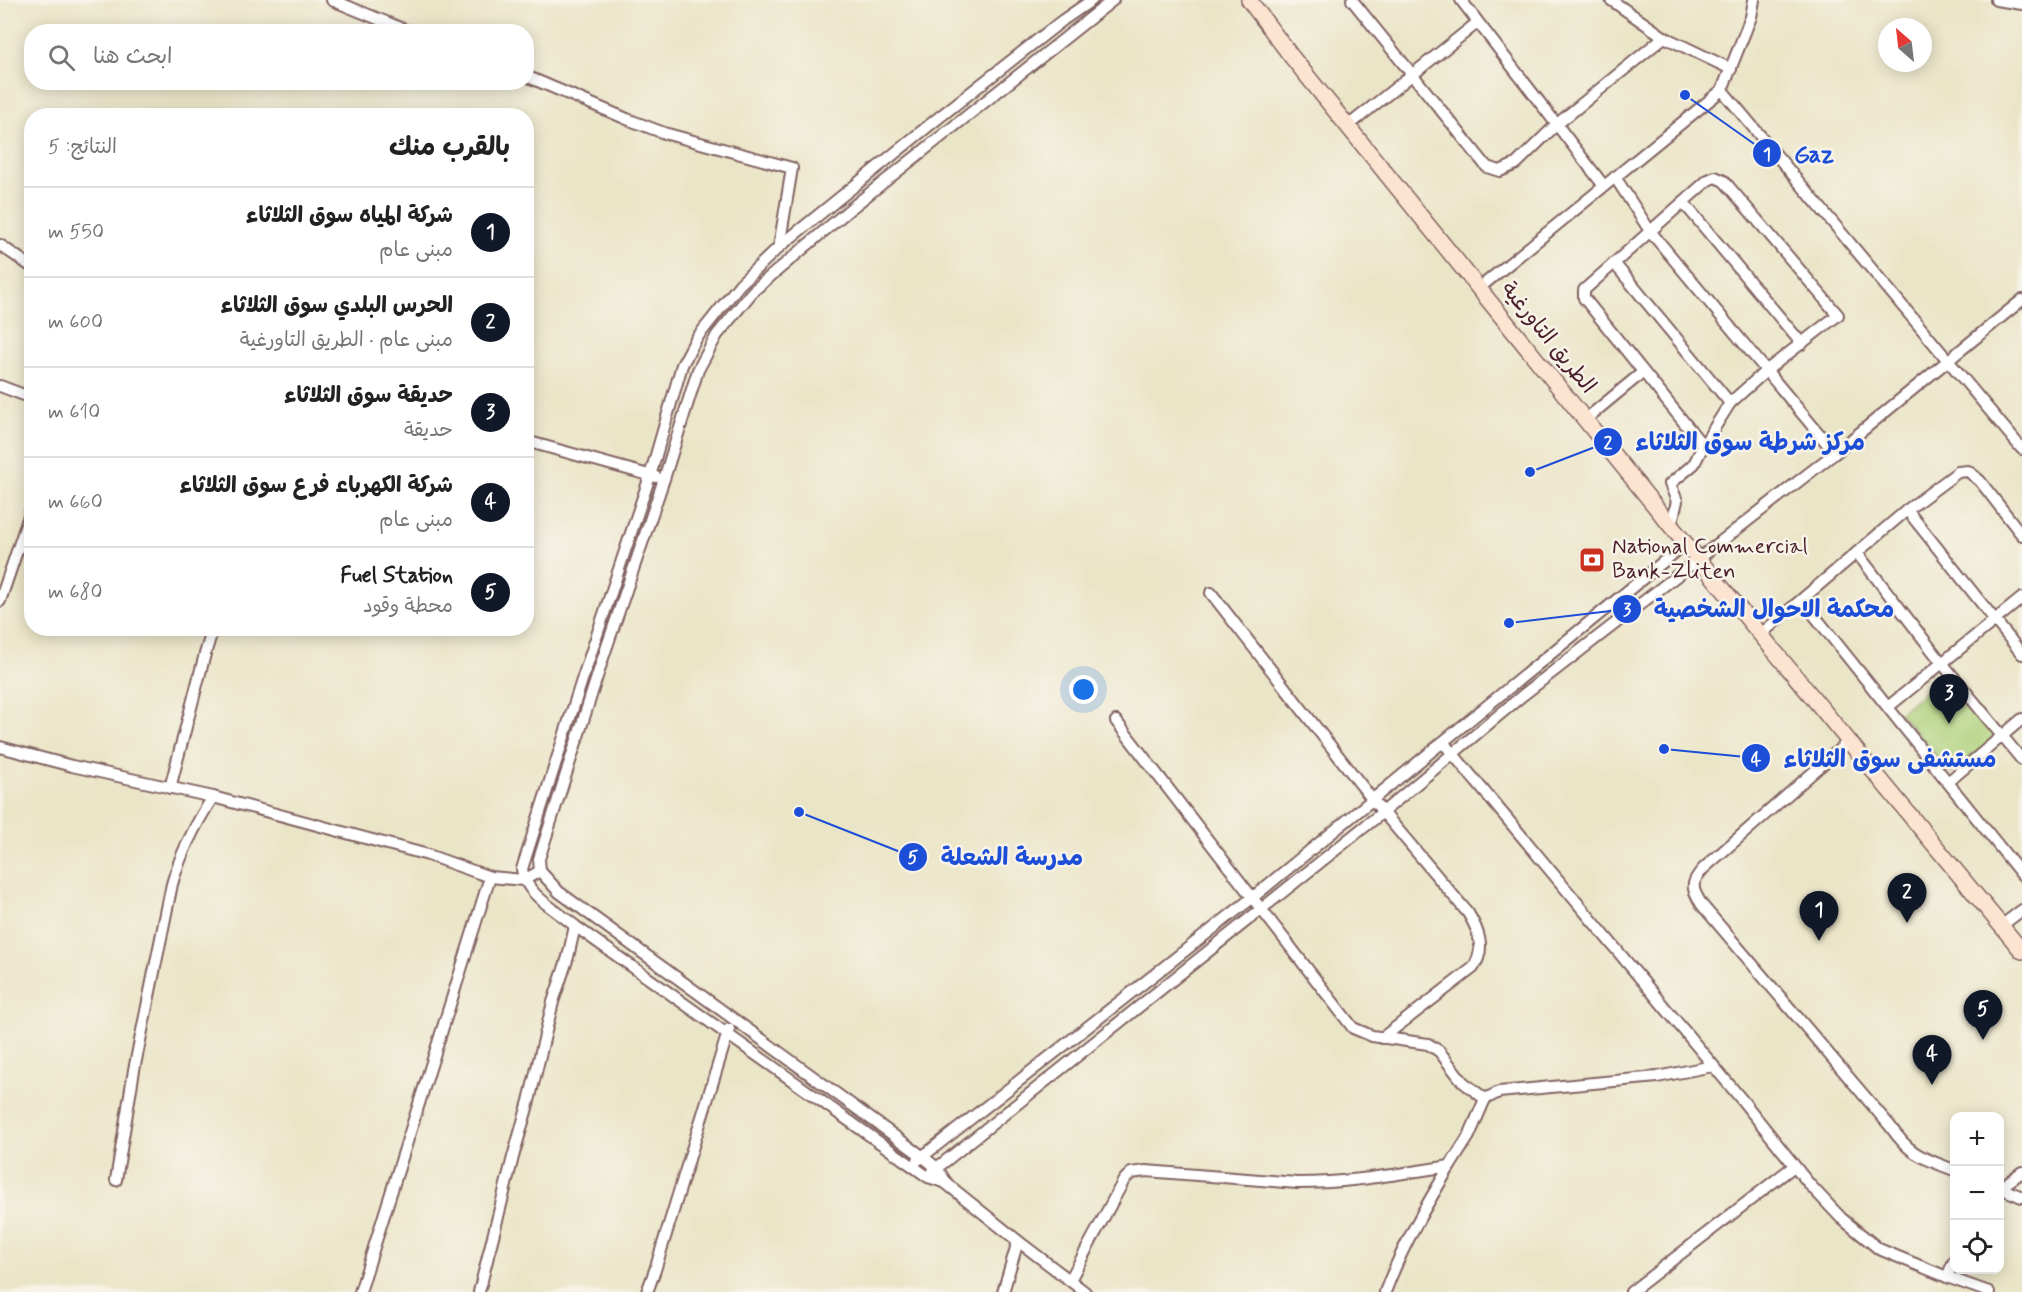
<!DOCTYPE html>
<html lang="ar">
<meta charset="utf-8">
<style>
:root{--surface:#fff;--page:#f6f6f6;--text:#222;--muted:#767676;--line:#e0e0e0;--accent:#111827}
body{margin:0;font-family:Mynerve,"Playpen Sans Arabic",sans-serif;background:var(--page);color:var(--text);direction:rtl}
.controls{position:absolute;right:18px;bottom:18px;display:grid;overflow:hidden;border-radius:12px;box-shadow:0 3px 15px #0003}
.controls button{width:54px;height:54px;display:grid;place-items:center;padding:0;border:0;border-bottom:2px solid var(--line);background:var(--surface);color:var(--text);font:30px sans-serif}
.compass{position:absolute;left:1878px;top:18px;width:54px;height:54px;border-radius:50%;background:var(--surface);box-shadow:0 3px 15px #0003;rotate:332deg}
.you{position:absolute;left:1084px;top:690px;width:21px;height:21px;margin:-15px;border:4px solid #fff;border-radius:50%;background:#1a73e8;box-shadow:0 0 0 9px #1a73e833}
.badge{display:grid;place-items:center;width:39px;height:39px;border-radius:50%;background:var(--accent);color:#fff;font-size:20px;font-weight:700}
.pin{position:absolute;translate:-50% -50px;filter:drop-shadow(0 2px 3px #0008)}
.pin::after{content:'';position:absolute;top:32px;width:21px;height:18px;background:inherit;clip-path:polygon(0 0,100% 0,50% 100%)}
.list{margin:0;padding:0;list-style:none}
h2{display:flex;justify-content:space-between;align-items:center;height:78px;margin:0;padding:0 24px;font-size:26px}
h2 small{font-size:20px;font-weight:400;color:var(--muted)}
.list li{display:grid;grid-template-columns:39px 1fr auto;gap:18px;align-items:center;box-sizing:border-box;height:90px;padding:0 24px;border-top:2px solid var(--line)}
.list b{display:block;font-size:22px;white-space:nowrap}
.list p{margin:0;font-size:20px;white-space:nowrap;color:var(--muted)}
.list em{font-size:20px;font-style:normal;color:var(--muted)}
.icon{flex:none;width:33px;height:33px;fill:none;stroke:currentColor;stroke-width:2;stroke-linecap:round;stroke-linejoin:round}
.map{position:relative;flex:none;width:2022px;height:1292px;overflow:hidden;direction:ltr}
.search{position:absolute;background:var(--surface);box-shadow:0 3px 15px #0003;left:24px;top:24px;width:510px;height:66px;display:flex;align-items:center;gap:15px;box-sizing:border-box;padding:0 21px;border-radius:24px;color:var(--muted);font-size:22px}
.panel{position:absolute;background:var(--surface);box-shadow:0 3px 15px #0003;left:24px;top:108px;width:510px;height:528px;border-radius:24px;direction:rtl}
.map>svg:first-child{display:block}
.green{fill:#aed17a;stroke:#7c7852;stroke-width:1.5}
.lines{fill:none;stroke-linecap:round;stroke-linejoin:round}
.street-casing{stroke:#826462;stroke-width:14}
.secondary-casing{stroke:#826462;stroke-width:18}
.street{stroke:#fff;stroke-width:10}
.secondary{stroke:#fde4d1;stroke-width:15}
.labels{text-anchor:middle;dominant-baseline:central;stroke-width:5;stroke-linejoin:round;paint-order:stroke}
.street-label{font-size:22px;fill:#4a1f2b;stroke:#f7f3e8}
.poi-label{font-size:22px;fill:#4a1f2b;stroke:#f7f3e8;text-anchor:start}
.leader{fill:none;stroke:#1d4ed8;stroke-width:2}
.callout-dot{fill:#1d4ed8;stroke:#f7f3e8;stroke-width:2}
.mark-label{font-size:18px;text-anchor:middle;font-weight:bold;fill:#fff}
.callout-label{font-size:24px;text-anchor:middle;font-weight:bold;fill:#1d4ed8;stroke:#f7f3e8;stroke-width:5;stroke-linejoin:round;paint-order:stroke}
</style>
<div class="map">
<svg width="2022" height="1292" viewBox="0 0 2022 1292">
<rect width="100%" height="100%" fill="#f7f3e8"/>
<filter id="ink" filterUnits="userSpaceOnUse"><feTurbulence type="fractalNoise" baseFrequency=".0167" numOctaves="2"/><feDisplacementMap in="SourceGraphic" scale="12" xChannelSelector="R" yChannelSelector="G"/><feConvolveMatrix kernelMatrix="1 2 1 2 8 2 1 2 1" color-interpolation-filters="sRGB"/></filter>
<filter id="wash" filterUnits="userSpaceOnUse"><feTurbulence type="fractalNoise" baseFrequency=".008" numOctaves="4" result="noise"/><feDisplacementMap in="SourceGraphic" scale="24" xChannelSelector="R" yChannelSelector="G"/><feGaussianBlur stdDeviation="1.35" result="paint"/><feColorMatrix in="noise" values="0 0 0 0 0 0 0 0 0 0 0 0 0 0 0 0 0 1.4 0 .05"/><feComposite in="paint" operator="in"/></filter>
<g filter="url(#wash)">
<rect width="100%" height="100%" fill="#ebe5c8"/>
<path class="green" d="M 1948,673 L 1999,736 L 1951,773 L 1899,713 Z"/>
</g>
<g filter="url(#ink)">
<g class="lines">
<g class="street-casing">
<g id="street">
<path d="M 332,0 L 410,32"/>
<path d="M 1352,0 L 1487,167 L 1500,171 L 1516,164 L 1556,125 L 1664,37 L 1731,69"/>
<path d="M 1461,0 L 1604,186"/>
<path d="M 1611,0 L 1664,37"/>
<path d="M 1996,0 L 2022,4"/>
<path d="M 526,76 L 627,119 L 664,133 L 792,168 L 779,247"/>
<path d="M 1722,90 L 2022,449"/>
<path d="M 1348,126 L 1477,23"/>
<path d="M 1615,177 L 1650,231 L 1835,453"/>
<path d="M 1683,202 L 1802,344"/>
<path d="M 0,245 L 32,267"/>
<path d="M 1614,263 L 1730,403"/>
<path d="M 1478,289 L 1722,90 L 1751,17 L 1754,0"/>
<path d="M 0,386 L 32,398"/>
<path d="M 1586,419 L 1643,372"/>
<path d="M 526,441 L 656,477"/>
<path d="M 1907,510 L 2022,654"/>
<path d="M 1671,526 L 1677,501 L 1670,484 L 1694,464 L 1703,446 L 1730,403 L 1767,370 L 1838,315 L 1724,181 L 1715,177 L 1708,180 L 1584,290 L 1584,298 L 1703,446"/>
<path d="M 1857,553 L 1942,663 L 2022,760"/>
<path d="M 1211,593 L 1372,799 L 1468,913 C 1479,931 1486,949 1473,968 L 1382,1038"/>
<path d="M 1802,600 L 2022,875"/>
<path d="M 0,601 L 32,507"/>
<path d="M 1761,634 L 1907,510 L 1958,472 L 1968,471 L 1980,481 L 2022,535"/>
<path d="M 1888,707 L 2022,598"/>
<path d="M 1116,721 L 1353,1028 L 1372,1036 L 1428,1044 L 1439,1051 L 1463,1082 L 1485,1099"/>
<path d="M 1849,741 L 1704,868 C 1690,883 1691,888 1702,905 L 1890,1126 C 1911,1156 1921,1157 1954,1170"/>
<path d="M 1443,742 L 1742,1100 L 1810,1185 L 1841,1218 L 1879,1249 L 1947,1277 L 1989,1292"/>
<path d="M 0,747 L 72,766 L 213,797 L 428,855 L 490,877 L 524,880 L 540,871"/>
<path d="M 1948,782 L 2022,719"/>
<path d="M 170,788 L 205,654 L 213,628"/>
<path d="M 2001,926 L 2022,910"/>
<path d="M 918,1160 L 1252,898 L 1685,544"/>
<path d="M 1450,1166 L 1469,1136 L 1485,1099 L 1499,1092 L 1657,1077 L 1713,1066"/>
<path d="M 933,1171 L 1383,812 L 1523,695 L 1835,453 L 2022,300"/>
<path d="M 116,1180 L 134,1070 L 172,884 C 181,852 195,825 213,797"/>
<path d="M 947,1183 L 928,1177 L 575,926 C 557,910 525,895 522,869 L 581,683 L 650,476 L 682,365 L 696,339 L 740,284 L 779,247 L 937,119 L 1063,20 L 1092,0"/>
<path d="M 2000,1188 L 2022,1172"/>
<path d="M 2000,1188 L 2022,1197"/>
<path d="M 1947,1277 L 1954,1261"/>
<path d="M 1070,1280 L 1124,1180 L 1131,1173 L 1146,1171 L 1297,1183 C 1348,1183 1399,1174 1450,1166 C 1425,1207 1402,1247 1385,1292"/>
<path d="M 360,1292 L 490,877"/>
<path d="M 479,1292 L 513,1157 L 529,1101 L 553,1002 L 568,957 L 575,926"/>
<path d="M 647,1292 L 655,1270 L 729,1029"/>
<path d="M 1003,1292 L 1018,1241"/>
<path d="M 1085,1292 L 1018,1241 L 947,1184 L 937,1168 L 922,1156 L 559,892 L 540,871 L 539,859 L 603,658 L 664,479 L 698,370 L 717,335 L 753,291 L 850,209 L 1113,0"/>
<path d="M 1631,1292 L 1794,1166"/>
</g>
</g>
<g class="secondary-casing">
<path id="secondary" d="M 1249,0 L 1291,56 L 1671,526 L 2022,951"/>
</g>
<use href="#street" class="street"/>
<use href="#secondary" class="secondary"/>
</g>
</g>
<defs>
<g id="bank-square" transform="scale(1.35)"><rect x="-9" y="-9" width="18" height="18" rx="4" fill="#c8321e" stroke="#f7f3e8"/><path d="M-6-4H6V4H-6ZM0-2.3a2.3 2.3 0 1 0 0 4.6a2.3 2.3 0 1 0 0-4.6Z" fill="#fff"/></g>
</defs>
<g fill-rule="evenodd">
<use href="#bank-square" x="1592" y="560"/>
</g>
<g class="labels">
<g class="street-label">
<text transform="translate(1548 338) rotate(51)">الطريق التاورغية</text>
</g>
<g class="poi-label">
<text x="1612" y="547">National Commercial<tspan x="1612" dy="25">Bank-Zliten</tspan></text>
</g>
</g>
<path class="leader" d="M1685 95L1767 153M1530 472L1608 442M1509 623L1627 609M1664 749L1756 758M799 812L913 857"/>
<g class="callout-dot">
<circle cx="1685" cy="95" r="6"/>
<circle cx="1530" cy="472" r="6"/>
<circle cx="1509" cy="623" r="6"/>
<circle cx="1664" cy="749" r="6"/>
<circle cx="799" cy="812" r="6"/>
<circle cx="1767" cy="153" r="15"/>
<circle cx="1608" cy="442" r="15"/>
<circle cx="1627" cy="609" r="15"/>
<circle cx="1756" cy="758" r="15"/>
<circle cx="913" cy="857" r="15"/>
</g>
<g class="mark-label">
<text x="1767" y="160">1</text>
<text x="1608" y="448">2</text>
<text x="1627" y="615">3</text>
<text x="1756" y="765">4</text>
<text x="913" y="863">5</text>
</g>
<g class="callout-label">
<text x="1814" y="162">Gaz</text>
<text x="1750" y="450">مركز شرطة سوق الثلاثاء</text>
<text x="1774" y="617">محكمة الاحوال الشخصية</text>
<text x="1890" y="767">مستشفى سوق الثلاثاء</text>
<text x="1012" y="865">مدرسة الشعلة</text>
</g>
</svg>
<div class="controls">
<button>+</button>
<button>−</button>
<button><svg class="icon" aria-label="locate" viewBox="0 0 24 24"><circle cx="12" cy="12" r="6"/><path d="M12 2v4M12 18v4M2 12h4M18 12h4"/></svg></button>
</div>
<svg class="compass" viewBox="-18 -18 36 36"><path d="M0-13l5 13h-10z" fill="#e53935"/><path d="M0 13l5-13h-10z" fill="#767676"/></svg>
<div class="you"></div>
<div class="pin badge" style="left:1819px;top:941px">1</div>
<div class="pin badge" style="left:1907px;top:923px">2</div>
<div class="pin badge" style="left:1949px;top:724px">3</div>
<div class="pin badge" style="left:1932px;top:1085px">4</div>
<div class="pin badge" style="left:1983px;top:1040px">5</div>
<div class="search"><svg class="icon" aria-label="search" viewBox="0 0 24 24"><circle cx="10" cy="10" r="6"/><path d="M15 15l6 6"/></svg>ابحث هنا</div>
<section class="panel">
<h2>بالقرب منك<small>النتائج: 5</small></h2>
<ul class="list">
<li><span class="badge">1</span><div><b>شركة المياه سوق الثلاثاء</b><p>مبنى عام</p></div><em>550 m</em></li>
<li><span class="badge">2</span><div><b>الحرس البلدي سوق الثلاثاء</b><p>مبنى عام · الطريق التاورغية</p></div><em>600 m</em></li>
<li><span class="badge">3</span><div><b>حديقة سوق الثلاثاء</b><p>حديقة</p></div><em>610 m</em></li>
<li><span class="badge">4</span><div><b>شركة الكهرباء فرع سوق الثلاثاء</b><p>مبنى عام</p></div><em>660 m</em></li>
<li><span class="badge">5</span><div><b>Fuel Station</b><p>محطة وقود</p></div><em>680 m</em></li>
</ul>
</section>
</div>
